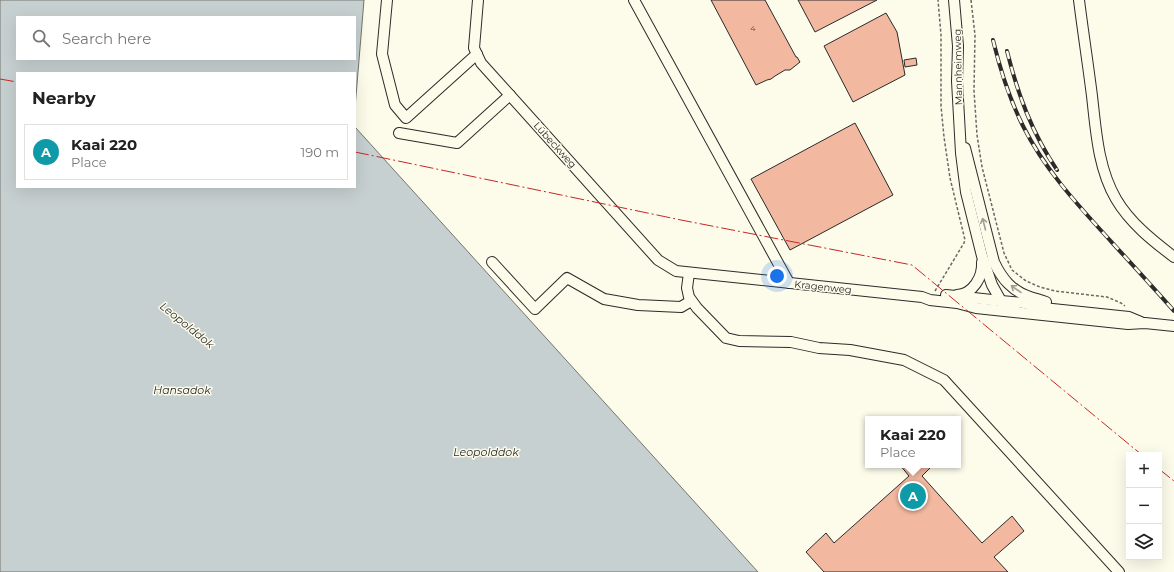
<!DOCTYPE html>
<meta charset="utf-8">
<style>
:root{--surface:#fff;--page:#f2f2f2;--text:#222;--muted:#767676;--line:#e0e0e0;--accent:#111827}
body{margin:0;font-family:Montserrat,sans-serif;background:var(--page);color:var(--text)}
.controls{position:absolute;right:12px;bottom:12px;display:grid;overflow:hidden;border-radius:0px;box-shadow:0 4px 16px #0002}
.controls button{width:36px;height:36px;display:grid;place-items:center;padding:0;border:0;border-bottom:1px solid var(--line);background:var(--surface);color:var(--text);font:20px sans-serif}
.you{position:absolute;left:777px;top:276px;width:14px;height:14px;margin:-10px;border:3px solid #fff;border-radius:50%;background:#1a73e8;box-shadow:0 0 0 6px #1a73e833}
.badge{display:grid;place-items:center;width:26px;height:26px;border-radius:50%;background:var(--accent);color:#fff;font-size:13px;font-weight:700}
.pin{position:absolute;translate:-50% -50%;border:2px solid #fff;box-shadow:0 1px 4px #0006}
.popup{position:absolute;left:865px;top:416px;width:96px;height:52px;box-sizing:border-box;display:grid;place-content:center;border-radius:0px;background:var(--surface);filter:drop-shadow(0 1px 3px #0005);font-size:13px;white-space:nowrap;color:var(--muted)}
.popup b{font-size:15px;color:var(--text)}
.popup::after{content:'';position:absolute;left:50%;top:100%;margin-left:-8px;border:8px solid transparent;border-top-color:var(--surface)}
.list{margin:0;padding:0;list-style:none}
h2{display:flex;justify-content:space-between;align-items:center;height:52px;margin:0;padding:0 16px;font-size:17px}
h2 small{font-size:13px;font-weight:400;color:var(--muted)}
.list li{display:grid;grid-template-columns:26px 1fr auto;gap:12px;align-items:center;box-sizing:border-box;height:56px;margin:0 8px 8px;padding:0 8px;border:1px solid var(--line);border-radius:0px}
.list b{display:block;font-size:15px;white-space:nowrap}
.list p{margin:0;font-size:13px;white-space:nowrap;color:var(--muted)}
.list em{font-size:13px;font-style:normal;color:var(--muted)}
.icon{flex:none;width:22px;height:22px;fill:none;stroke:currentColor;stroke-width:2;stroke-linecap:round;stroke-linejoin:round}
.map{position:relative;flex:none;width:1174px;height:572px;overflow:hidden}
.search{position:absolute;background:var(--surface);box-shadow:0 4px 16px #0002;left:16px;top:16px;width:340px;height:44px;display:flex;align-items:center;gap:10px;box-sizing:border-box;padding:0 14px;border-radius:0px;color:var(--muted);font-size:15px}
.panel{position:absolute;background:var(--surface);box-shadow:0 4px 16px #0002;left:16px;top:72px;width:340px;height:116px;border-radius:0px}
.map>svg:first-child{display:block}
.water{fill:#c7d0d0;stroke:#74746e;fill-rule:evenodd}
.building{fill:#f2b8a0;stroke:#2b2b2b}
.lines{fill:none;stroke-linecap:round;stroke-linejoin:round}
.minor-casing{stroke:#2b2b2b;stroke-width:12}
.path{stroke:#6a6964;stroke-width:1.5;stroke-dasharray:3 2;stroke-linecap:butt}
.minor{stroke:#fdfbea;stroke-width:10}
.rail-casing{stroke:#2b2b2b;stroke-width:4}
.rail{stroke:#fdfbea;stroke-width:2.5;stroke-dasharray:8;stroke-linecap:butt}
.power{stroke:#c62828;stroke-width:1;stroke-dasharray:14 3 2 3;stroke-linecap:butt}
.oneway{stroke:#9e9d94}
.labels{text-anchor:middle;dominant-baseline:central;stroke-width:3;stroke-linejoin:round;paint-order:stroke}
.number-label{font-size:8px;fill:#5d4e48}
.street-label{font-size:10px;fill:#2b2b2b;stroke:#fdfbea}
.water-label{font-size:11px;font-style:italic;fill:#2b2b2b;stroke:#fdfbea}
</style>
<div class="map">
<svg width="1174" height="572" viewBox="0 0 1174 572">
<rect width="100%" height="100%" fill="#fdfbea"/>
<path class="water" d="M 0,0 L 364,0 L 355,108 L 355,73 L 17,73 L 17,187 L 355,187 L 355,127 L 758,572 L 0,572 ZM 17,17 L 355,17 L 355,59 L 17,59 Z"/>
<g class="building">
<path d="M 711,0 L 765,0 L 796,57 L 797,57 L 800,62 L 790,70 L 785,70 L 775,76 L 771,79 L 767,80 L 756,85 Z"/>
<path d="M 798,0 L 877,0 L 815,32 Z"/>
<path d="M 886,13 L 897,32 L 905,75 L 853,102 L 824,46 Z"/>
<path d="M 916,58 L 917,65 L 905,67 L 904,60 Z"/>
<path d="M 855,123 L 893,195 L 790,250 L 751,179 Z"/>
<path d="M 900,465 L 933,465 L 922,476 L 982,543 L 1012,516 L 1024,531 L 994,557 L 1008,572 L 824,572 L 806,552 L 826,533 L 834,543 L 909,476 Z"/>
</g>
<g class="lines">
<g class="minor-casing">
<g id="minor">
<path d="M 387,0 L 382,54 L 395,105 L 406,118 L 477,54"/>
<path d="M 478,0 L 474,48 L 481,63 L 658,260 L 676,271 L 922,297 L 930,300 L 957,303 L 976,308 L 1128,324 L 1145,323 L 1174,326"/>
<path d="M 634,0 L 789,283"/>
<path d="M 954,0 L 958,46 L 957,81 L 961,153 L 966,192 L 982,256 L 992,285 L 1001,301 L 1011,309 L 1016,311"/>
<path d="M 1079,0 C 1083,32 1088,64 1092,96 C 1096,131 1098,168 1116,199 C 1130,223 1153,241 1174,257"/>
<path d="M 399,133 L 457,143 L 510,95"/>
<path d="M 965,148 L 994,262 C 1002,279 1012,291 1030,297 C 1036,299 1041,300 1046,302"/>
<path d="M 492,262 L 535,309 L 567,278 L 604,299 L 638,305 L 681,307 L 691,301"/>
<path d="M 689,273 L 687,288 L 689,297 L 697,308 L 726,338 L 739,341 L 791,342 L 819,348 L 850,350 L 904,360 L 944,380 L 1119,572"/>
<path d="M 946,295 L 1001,301 L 1024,303 L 1043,308 L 1129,317 L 1141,322"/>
<path d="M 957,295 C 973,294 983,277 982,262"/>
</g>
</g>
<g class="path">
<path d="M 971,0 L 975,35 L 974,91 L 977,135 L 982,167 L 1004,253 L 1012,270 L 1026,281 L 1040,287 L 1055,291 L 1107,297 L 1121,303 L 1125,306"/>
<path d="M 935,291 L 964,243 L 965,240 L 950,178 L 944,137 L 941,106 L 941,35 L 938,0"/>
</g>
<use href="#minor" class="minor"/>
<g class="rail-casing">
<g id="rail">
<path d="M 993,40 C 1000,69 1009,98 1023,126 C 1044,168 1075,202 1107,237 C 1129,261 1152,286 1174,311"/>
<path d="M 1007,51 C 1018,95 1032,133 1057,170"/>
</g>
</g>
<use href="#rail" class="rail"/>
<g class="power">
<path d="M 0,79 L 17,82"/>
<path d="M 355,152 L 681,220 L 912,265 L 1142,455"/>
<path d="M 1159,469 L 1174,481"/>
</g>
</g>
<defs><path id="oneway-shaft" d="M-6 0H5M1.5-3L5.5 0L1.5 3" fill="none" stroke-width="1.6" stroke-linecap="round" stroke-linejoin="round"/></defs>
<g class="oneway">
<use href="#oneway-shaft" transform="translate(984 224) rotate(-104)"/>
<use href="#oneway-shaft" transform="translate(1016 289) rotate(-145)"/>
</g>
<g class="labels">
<g class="number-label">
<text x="753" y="28">4</text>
</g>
<g class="street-label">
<text transform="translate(958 67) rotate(-91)">Mannheimweg</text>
<text transform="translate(555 145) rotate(48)">Lübeckweg</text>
<text transform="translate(823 287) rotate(6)">Kragenweg</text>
</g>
<g class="water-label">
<text transform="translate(187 325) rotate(39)">Leopolddok</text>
<text x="182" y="390">Hansadok</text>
<text x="486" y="452">Leopolddok</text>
</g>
</g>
</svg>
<div class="controls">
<button>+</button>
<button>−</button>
<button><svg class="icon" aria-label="layers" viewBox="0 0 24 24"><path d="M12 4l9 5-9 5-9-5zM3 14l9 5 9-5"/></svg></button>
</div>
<div class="you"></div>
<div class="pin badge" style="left:913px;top:496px;background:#0f9aa8">A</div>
<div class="popup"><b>Kaai 220</b>Place</div>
<div class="search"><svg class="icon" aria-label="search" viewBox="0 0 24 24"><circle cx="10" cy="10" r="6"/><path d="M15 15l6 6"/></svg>Search here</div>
<section class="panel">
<h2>Nearby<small></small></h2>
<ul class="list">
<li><span class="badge" style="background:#0f9aa8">A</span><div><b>Kaai 220</b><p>Place</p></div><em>190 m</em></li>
</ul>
</section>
</div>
